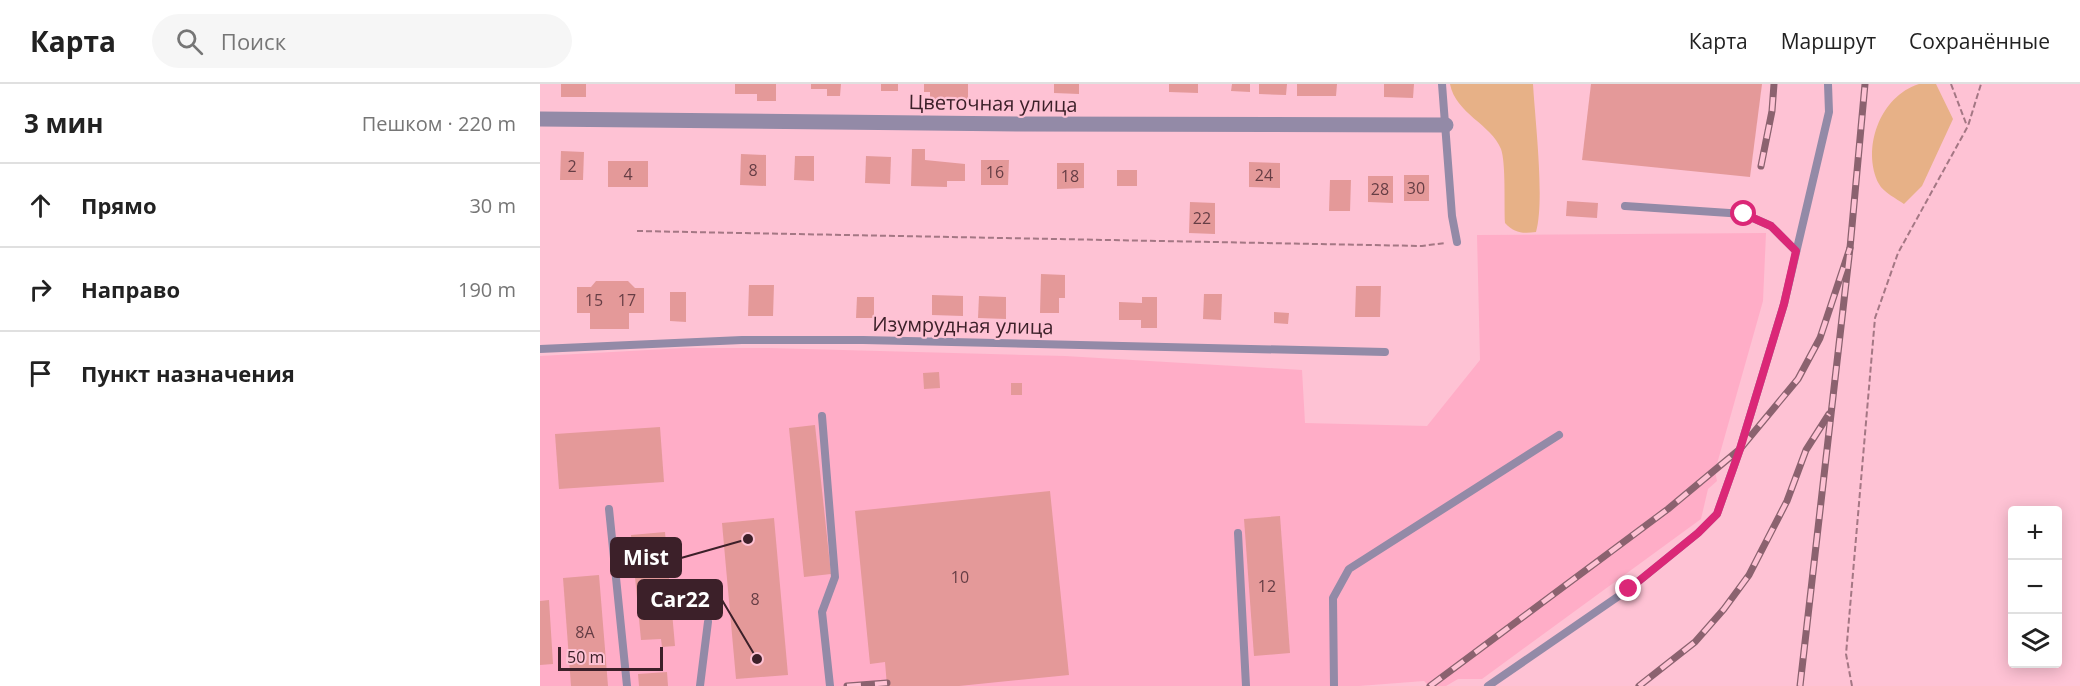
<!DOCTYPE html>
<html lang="ru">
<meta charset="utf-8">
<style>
:root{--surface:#fff;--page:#f6f6f6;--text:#222;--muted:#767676;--line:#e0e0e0}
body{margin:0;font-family:"Open Sans",sans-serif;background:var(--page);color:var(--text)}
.controls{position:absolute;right:18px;bottom:18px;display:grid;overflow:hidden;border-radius:6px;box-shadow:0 3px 15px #0003}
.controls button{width:54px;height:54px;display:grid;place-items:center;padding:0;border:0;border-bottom:2px solid var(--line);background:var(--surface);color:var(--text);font:30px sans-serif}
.scale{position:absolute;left:18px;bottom:15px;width:105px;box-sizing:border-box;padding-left:6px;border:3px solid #3c2029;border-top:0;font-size:16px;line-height:21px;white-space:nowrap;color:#3c2029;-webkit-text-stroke:4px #fec2d4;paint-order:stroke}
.stop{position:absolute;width:18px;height:18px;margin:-14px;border:4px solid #db2777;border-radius:50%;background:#fff}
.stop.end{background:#db2777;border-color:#fff;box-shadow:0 2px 6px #0008}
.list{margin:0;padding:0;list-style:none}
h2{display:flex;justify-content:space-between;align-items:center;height:78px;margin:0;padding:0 24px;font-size:26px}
h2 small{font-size:20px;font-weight:400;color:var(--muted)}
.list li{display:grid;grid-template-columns:39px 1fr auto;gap:18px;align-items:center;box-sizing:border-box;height:84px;padding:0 24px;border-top:2px solid var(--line)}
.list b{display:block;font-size:22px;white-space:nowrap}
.list em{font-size:20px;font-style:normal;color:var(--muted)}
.icon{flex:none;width:33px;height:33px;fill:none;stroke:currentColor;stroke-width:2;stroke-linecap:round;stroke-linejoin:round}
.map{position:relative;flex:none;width:1540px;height:602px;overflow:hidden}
header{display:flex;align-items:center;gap:36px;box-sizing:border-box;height:84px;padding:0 30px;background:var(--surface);border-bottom:2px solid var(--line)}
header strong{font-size:28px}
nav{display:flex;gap:33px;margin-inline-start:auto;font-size:21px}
.search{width:420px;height:54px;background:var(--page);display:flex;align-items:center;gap:15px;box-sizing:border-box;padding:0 21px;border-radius:33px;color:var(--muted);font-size:22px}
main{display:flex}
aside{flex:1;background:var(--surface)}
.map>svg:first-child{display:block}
.built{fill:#ffadc7}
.green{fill:#e7b187}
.building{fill:#e49999}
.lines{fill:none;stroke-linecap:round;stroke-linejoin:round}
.path{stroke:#a47784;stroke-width:2;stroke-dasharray:6 3;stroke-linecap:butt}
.service{stroke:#938aa7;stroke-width:8}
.minor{stroke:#938aa7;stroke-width:15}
.rail-casing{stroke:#8b626f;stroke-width:7}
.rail{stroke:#fec2d4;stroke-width:4.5;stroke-dasharray:14;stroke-linecap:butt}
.route{stroke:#db2777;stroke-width:8}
.labels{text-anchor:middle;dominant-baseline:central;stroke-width:4.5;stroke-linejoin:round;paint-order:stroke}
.number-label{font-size:16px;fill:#663e45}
.street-label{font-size:20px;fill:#3c2029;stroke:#fec2d4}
.leader{fill:none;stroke:#3c2029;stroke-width:2}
.callout-dot{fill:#3c2029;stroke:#fec2d4;stroke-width:2}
.callout{fill:#3c2029;stroke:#3c2029;stroke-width:2}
.callout-label{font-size:21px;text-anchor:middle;font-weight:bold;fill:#fff}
</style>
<header>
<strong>Карта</strong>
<div class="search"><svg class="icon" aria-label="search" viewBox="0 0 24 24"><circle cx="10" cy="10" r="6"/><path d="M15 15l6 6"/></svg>Поиск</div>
<nav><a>Карта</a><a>Маршрут</a><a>Сохранённые</a></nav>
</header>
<main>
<aside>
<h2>3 мин<small>Пешком · 220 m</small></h2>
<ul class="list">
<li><svg class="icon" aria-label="ahead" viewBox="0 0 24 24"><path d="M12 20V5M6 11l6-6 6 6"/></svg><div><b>Прямо</b></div><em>30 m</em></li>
<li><svg class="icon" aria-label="right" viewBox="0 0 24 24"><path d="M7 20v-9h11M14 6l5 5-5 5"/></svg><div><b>Направо</b></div><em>190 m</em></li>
<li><svg class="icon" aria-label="arrive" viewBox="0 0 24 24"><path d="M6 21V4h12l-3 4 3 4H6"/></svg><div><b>Пункт назначения</b></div></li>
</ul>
</aside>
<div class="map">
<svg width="1540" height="602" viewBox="0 0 1540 602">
<rect width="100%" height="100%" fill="#fec2d4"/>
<path class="built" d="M 1226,149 L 1223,217 L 1175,387 L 1177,397 L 1168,405 L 1161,435 L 942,595 L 918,595 L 906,602 L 889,602 L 884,597 L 819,602 L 0,602 L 0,272 L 144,264 L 229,264 L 525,272 L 762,286 L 765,339 L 887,342 L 940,276 L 937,151 Z"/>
<g class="green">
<path d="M 910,0 L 993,0 C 995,35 1005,117 996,148 C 983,150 974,149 965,139 C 964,122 966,79 961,65 C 951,40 916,30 910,0 Z"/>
<path d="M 1379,0 L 1396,0 L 1413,35 L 1382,102 L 1364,120 C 1357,115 1343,108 1339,100 C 1321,65 1340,12 1379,0 Z"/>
</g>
<g class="building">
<rect x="21" y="0" width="25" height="13"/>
<path d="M 195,0 L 236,0 L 236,17 L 217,17 L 217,10 L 195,10 Z"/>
<path d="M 271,0 L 301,0 L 300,12 L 287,12 L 287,5 L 271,5 Z"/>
<rect x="341" y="0" width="17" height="7"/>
<path d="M 384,0 L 428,0 L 428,16 L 390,15 L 390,8 L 384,8 Z"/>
<path d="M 514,0 L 539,0 L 539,10 L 514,9 Z"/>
<path d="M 629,0 L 658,0 L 658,9 L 629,8 Z"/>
<path d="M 692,0 L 710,0 L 710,8 L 691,7 Z"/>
<path d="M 719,0 L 747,0 L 746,11 L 719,10 Z"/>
<path d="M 757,0 L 797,0 L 796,12 L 757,12 Z"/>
<path d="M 844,0 L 874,0 L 873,14 L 844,13 Z"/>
<path d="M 1051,0 L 1222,0 L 1210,93 L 1042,76 Z"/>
<path d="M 372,65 L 385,65 L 385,76 L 425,80 L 425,97 L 407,97 L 407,103 L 371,102 Z"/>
<path d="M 21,67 L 44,68 L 43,96 L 20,96 Z"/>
<path d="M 201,70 L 226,71 L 226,102 L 200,101 Z"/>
<path d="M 255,72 L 274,72 L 274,97 L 254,96 Z"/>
<path d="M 326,72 L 351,73 L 350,100 L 325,99 Z"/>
<path d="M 441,76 L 469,76 L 468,101 L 441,101 Z"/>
<rect x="68" y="77" width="40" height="26"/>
<path d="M 709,78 L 740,79 L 740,104 L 709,103 Z"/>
<path d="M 517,79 L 544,79 L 544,104 L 517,105 Z"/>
<rect x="577" y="86" width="20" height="16"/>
<rect x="864" y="91" width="25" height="26"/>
<path d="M 828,92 L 853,92 L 853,119 L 828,118 Z"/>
<path d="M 790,96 L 811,96 L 810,127 L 789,127 Z"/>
<path d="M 1027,117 L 1058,119 L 1057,134 L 1026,132 Z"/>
<path d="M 650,118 L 675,119 L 675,150 L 649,149 Z"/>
<path d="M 501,190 L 525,191 L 525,214 L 519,214 L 519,229 L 500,229 Z"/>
<path d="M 56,197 L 88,197 L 95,204 L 104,204 L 104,229 L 89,229 L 89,245 L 50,245 L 50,229 L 37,229 L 37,203 L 51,203 Z"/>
<path d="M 209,201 L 234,201 L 233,232 L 208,232 Z"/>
<path d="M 816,202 L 841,202 L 840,233 L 815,233 Z"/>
<path d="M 130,208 L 146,208 L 146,238 L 130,237 Z"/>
<path d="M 664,210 L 682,210 L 681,236 L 663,235 Z"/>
<path d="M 392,211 L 423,212 L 423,232 L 392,231 Z"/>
<path d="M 439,212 L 466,213 L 466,235 L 438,234 Z"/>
<path d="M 317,213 L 334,213 L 334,234 L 316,234 Z"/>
<path d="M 602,213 L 617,213 L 617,244 L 601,244 L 601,236 L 579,236 L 579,218 L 602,219 Z"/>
<path d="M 734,228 L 749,229 L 748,240 L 734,239 Z"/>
<path d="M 399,288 L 400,304 L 384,305 L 383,289 Z"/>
<rect x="471" y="299" width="11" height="12"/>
<path d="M 275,341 L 291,490 L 264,493 L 249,344 Z"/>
<path d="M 120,343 L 124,398 L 19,405 L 15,350 Z"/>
<path d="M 510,407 L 529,591 L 419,602 L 347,602 L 345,578 L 330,580 L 315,427 Z"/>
<path d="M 740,432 L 750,569 L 714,572 L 704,435 Z"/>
<path d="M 234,434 L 248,591 L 196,595 L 182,439 Z"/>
<path d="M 125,448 L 135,562 L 122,563 L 121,555 L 101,556 L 91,451 Z"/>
<path d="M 59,491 L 68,602 L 31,602 L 23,494 Z"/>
<path d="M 9,516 L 13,580 L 0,581 L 0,517 Z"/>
<path d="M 127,588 L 128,602 L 99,602 L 98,590 Z"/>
</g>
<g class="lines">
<g class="path">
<path d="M 1411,0 L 1427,42"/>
<path d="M 97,147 L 882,162 L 905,159"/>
<path d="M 1312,602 L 1306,570 L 1335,234 L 1358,169 L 1428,42 L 1441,0"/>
</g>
<g class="service">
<path d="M 902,0 L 912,132 L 917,158"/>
<path d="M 1085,122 L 1204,130 L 1231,142 L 1256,167"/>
<path d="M 0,265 L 202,256 L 323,256 L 845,268"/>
<path d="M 282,332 L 295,493 L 282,528 L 290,602"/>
<path d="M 69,425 L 87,602"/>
<path d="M 698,449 L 706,602"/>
<path d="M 160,602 L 168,538"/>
<path d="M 794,602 L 793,514 L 809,485 L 1019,351"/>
<path d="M 948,602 L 1089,505 L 1158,449 L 1177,430 L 1200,365 L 1244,220 L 1289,28 L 1288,0"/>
</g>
<path class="minor" d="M 0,35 L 480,40 L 906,41"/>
<g class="rail-casing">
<g id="rail">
<path d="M 1221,82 L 1232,27 L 1234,0"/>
<path d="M 307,602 L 347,599"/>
<path d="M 890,602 L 1128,425 L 1200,365 L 1258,295 L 1280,254 L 1310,164"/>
<path d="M 1099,602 L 1155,558 L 1184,525 L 1209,491 L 1247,417 L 1266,366 L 1289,330"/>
<path d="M 1260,602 L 1310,164 L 1325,0"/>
</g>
</g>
<use href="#rail" class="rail"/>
</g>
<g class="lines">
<path class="route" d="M 1089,505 L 1158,449 L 1177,430 L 1200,365 L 1244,220 L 1256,167 L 1231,142 L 1204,130"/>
</g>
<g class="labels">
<g class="number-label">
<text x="32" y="82">2</text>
<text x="213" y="86">8</text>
<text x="455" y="88">16</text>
<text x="88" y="90">4</text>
<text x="724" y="91">24</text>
<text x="530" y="92">18</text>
<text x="876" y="104">30</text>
<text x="840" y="105">28</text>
<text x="662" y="134">22</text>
<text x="54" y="216">15</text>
<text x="87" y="216">17</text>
<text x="420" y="493">10</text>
<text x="727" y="502">12</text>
<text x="215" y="515">8</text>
<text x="45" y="548">8А</text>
</g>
<g class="street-label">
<text transform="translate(453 19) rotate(1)">Цветочная улица</text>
<text transform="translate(423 241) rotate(1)">Изумрудная улица</text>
</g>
</g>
<path class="leader" d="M208 455L141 474M217 575L182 516"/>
<g class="callout-dot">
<circle cx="208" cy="455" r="6"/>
<circle cx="217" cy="575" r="6"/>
</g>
<g class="callout">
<rect x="71" y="454" width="70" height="39" rx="6"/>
<rect x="98" y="496" width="84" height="39" rx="6"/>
</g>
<g class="callout-label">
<text x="106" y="481">Mist</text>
<text x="140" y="523">Car22</text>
</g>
</svg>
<div class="controls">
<button>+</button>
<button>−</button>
<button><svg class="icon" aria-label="layers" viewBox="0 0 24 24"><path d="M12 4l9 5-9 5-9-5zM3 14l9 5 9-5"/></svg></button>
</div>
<div class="scale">50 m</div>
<div class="stop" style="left:1204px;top:130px"></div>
<div class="stop end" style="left:1089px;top:505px"></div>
</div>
</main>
